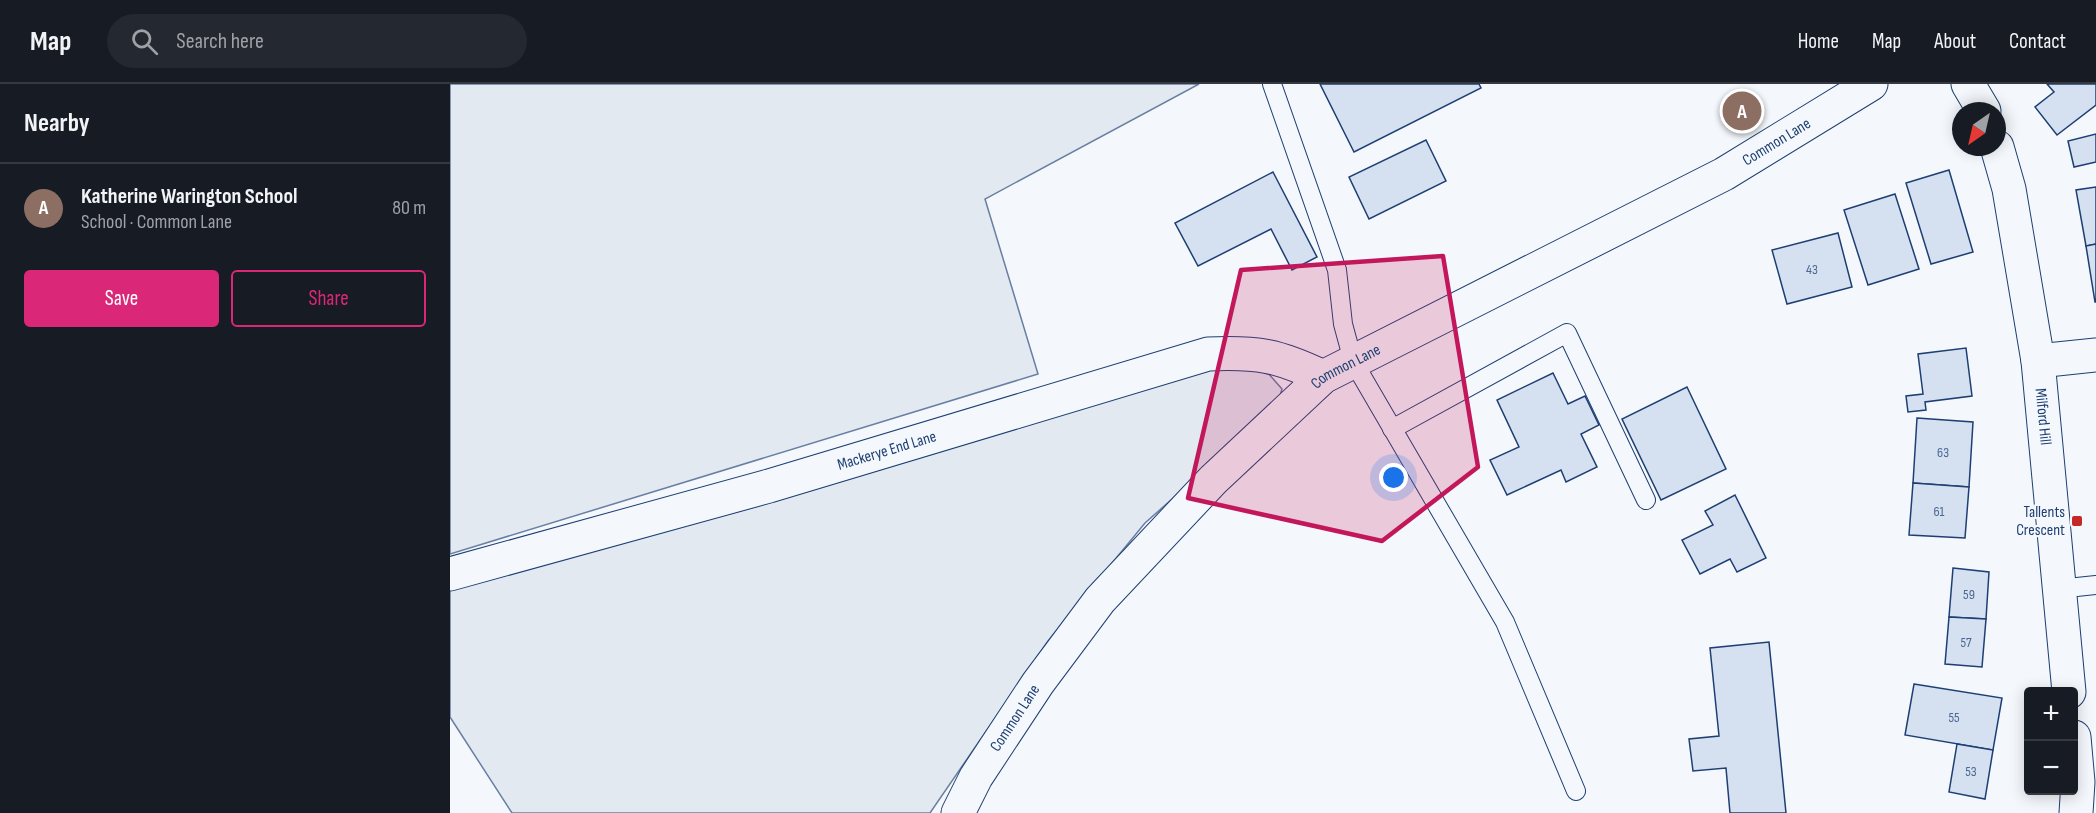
<!DOCTYPE html>
<meta charset="utf-8">
<style>
:root{--surface:#171b24;--page:#242831;--text:#f1f3f6;--muted:#9ea1a6;--line:#363941;--accent:#db2777}
body{margin:0;font-family:"Sofia Sans Condensed",sans-serif;background:var(--page);color:var(--text)}
.controls{position:absolute;right:18px;bottom:18px;display:grid;overflow:hidden;border-radius:6px;box-shadow:0 3px 15px #0003}
.controls button{width:54px;height:54px;display:grid;place-items:center;padding:0;border:0;border-bottom:2px solid var(--line);background:var(--surface);color:var(--text);font:30px sans-serif}
.compass{position:absolute;left:1502px;top:18px;width:54px;height:54px;border-radius:50%;background:var(--surface);box-shadow:0 3px 15px #0003;rotate:214deg}
.you{position:absolute;left:944px;top:394px;width:21px;height:21px;margin:-15px;border:4px solid #fff;border-radius:50%;background:#1a73e8;box-shadow:0 0 0 9px #1a73e833}
.badge{display:grid;place-items:center;width:39px;height:39px;border-radius:50%;background:var(--accent);color:#fff;font-size:20px;font-weight:700}
.pin{position:absolute;translate:-50% -50%;border:3px solid #fff;box-shadow:0 2px 6px #0006}
.list{margin:0;padding:0;list-style:none}
h2{display:flex;justify-content:space-between;align-items:center;height:78px;margin:0;padding:0 24px;font-size:26px}
h2 small{font-size:20px;font-weight:400;color:var(--muted)}
.list li{display:grid;grid-template-columns:39px 1fr auto;gap:18px;align-items:center;box-sizing:border-box;height:90px;padding:0 24px;border-top:2px solid var(--line)}
.list b{display:block;font-size:22px;white-space:nowrap}
.list p{margin:0;font-size:20px;white-space:nowrap;color:var(--muted)}
.list em{font-size:20px;font-style:normal;color:var(--muted)}
.actions{display:flex;gap:12px;padding:18px 24px}
.actions a{flex:1;padding:14px 0;border:2px solid var(--accent);border-radius:6px;text-align:center;font-size:21px;color:var(--accent)}
.actions .main{background:var(--accent);color:#fff}
.icon{flex:none;width:33px;height:33px;fill:none;stroke:currentColor;stroke-width:2;stroke-linecap:round;stroke-linejoin:round}
.map{position:relative;flex:none;width:1646px;height:729px;overflow:hidden}
header{display:flex;align-items:center;gap:36px;box-sizing:border-box;height:84px;padding:0 30px;background:var(--surface);border-bottom:2px solid var(--line)}
header strong{font-size:28px}
nav{display:flex;gap:33px;margin-inline-start:auto;font-size:21px}
.search{width:420px;height:54px;background:var(--page);display:flex;align-items:center;gap:15px;box-sizing:border-box;padding:0 21px;border-radius:33px;color:var(--muted);font-size:22px}
main{display:flex}
aside{flex:1;background:var(--surface)}
.map>svg:first-child{display:block}
.green{fill:#e3e9f0;stroke:#687fa3;stroke-width:1.5}
.building{fill:#d5e0f0;stroke:#1d3f73;stroke-width:1.5}
.lines{fill:none;stroke-linecap:round;stroke-linejoin:round}
.service-casing{stroke:#1d3f73;stroke-width:20}
.minor-casing{stroke:#1d3f73;stroke-width:35}
.service{stroke:#f4f7fb;stroke-width:18}
.minor{stroke:#f4f7fb;stroke-width:33}
.marked{fill:#c2185b;fill-opacity:0.2;stroke:#c2185b;stroke-width:4.5;stroke-linejoin:round}
.poi-dot{fill:#c62828;stroke:#f4f7fb;stroke-width:2}
.labels{text-anchor:middle;dominant-baseline:central;stroke-width:4.5;stroke-linejoin:round;paint-order:stroke}
.number-label{font-size:14px;fill:#4b6792}
.street-label{font-size:16px;fill:#1d3f73;stroke:#f4f7fb}
.poi-label{font-size:16px;fill:#1d3f73;stroke:#f4f7fb;text-anchor:end}
</style>
<header>
<strong>Map</strong>
<div class="search"><svg class="icon" aria-label="search" viewBox="0 0 24 24"><circle cx="10" cy="10" r="6"/><path d="M15 15l6 6"/></svg>Search here</div>
<nav><a>Home</a><a>Map</a><a>About</a><a>Contact</a></nav>
</header>
<main>
<aside>
<h2>Nearby<small></small></h2>
<ul class="list">
<li><span class="badge" style="background:#8d6e63">A</span><div><b>Katherine Warington School</b><p>School · Common Lane</p></div><em>80 m</em></li>
</ul>
<div class="actions"><a class="main">Save</a><a>Share</a></div>
</aside>
<div class="map">
<svg width="1646" height="729" viewBox="0 0 1646 729">
<rect width="100%" height="100%" fill="#f4f7fb"/>
<g class="green">
<path d="M 0,0 L 749,0 L 535,115 L 588,290 L 0,470 Z"/>
<path d="M 769,283 L 794,283 L 818,289 L 832,305 L 827,322 L 695,439 L 598,557 L 480,729 L 62,729 L 0,633 L 0,504 L 305,423 Z"/>
</g>
<g class="building">
<path d="M 870,0 L 1029,0 L 1031,4 L 904,68 Z"/>
<path d="M 1597,0 L 1646,0 L 1646,21 L 1607,51 L 1585,23 L 1604,8 Z"/>
<path d="M 1646,50 L 1646,78 L 1624,83 L 1618,57 Z"/>
<path d="M 976,56 L 996,97 L 919,135 L 899,93 Z"/>
<path d="M 1499,86 L 1523,168 L 1481,180 L 1456,99 Z"/>
<path d="M 823,88 L 867,173 L 842,186 L 821,145 L 748,182 L 725,139 Z"/>
<path d="M 1646,103 L 1646,160 L 1636,162 L 1626,106 Z"/>
<path d="M 1445,110 L 1469,185 L 1418,201 L 1394,126 Z"/>
<path d="M 1388,149 L 1402,203 L 1337,220 L 1322,166 Z"/>
<path d="M 1646,160 L 1646,218 L 1645,218 L 1636,162 Z"/>
<path d="M 1516,264 L 1522,312 L 1475,318 L 1476,326 L 1458,328 L 1456,312 L 1473,310 L 1468,270 Z"/>
<path d="M 1103,289 L 1118,320 L 1135,312 L 1149,341 L 1131,350 L 1147,383 L 1116,398 L 1111,386 L 1057,411 L 1040,376 L 1069,363 L 1047,316 Z"/>
<path d="M 1237,303 L 1276,385 L 1211,416 L 1172,335 Z"/>
<path d="M 1467,334 L 1523,338 L 1519,403 L 1463,399 Z"/>
<path d="M 1463,399 L 1519,403 L 1515,454 L 1459,451 Z"/>
<path d="M 1285,411 L 1316,474 L 1287,488 L 1280,475 L 1250,490 L 1232,456 L 1263,441 L 1255,427 Z"/>
<path d="M 1503,484 L 1539,488 L 1536,535 L 1499,533 Z"/>
<path d="M 1499,533 L 1536,535 L 1532,583 L 1495,580 Z"/>
<path d="M 1319,558 L 1336,729 L 1280,729 L 1276,684 L 1243,687 L 1239,655 L 1269,652 L 1260,564 Z"/>
<path d="M 1464,600 L 1552,614 L 1543,666 L 1455,651 Z"/>
<path d="M 1507,660 L 1543,666 L 1535,715 L 1499,708 Z"/>
</g>
<g class="lines">
<g class="service-casing">
<g id="service">
<path d="M 822,0 L 887,186 L 893,240 L 903,277 L 1055,538 L 1126,707"/>
<path d="M 942,345 L 1117,249 L 1196,416"/>
<path d="M 1608,505 L 1646,501"/>
</g>
</g>
<g class="minor-casing">
<g id="minor">
<path d="M 1518,0 L 1534,27"/>
<path id="s1" d="M 1547,63 L 1559,105 L 1588,277 L 1619,608"/>
<path d="M 1588,277 L 1646,271"/>
<path id="s2" d="M 0,490 L 319,402 L 758,270 C 808,268 827,271 873,293"/>
<path d="M 1624,653 L 1628,698 L 1626,729"/>
<path id="s3" d="M 508,729 L 526,693 L 588,599 L 650,516 L 763,396 L 873,293 L 1274,90 L 1421,0"/>
</g>
</g>
<use href="#service" class="service"/>
<use href="#minor" class="minor"/>
</g>
<path class="marked" d="M 993,172 L 1028,383 L 932,457 L 738,414 L 791,186 Z"/>
<rect class="poi-dot" x="1621" y="431" width="12" height="12" rx="3"/>
<g class="labels">
<g class="number-label">
<text x="1362" y="185">43</text>
<text x="1493" y="368">63</text>
<text x="1489" y="427">61</text>
<text x="1519" y="510">59</text>
<text x="1516" y="558">57</text>
<text x="1504" y="633">55</text>
<text x="1521" y="687">53</text>
</g>
<g class="street-label">
<text stroke="none"><textPath href="#s3" startOffset="1083">Common Lane</textPath></text>
<text stroke="none"><textPath href="#s3" startOffset="597">Common Lane</textPath></text>
<text stroke="none"><textPath href="#s1" startOffset="274">Milford Hill</textPath></text>
<text stroke="none"><textPath href="#s2" startOffset="454">Mackerye End Lane</textPath></text>
<text stroke="none"><textPath href="#s3" startOffset="111">Common Lane</textPath></text>
</g>
<g class="poi-label">
<text x="1615" y="428">Tallents<tspan x="1615" dy="18">Crescent</tspan></text>
</g>
</g>
</svg>
<div class="controls">
<button>+</button>
<button>−</button>
</div>
<svg class="compass" viewBox="-18 -18 36 36"><path d="M0-13l5 13h-10z" fill="#e53935"/><path d="M0 13l5-13h-10z" fill="#9ea1a6"/></svg>
<div class="you"></div>
<div class="pin badge" style="left:1292px;top:27px;background:#8d6e63">A</div>
</div>
</main>
